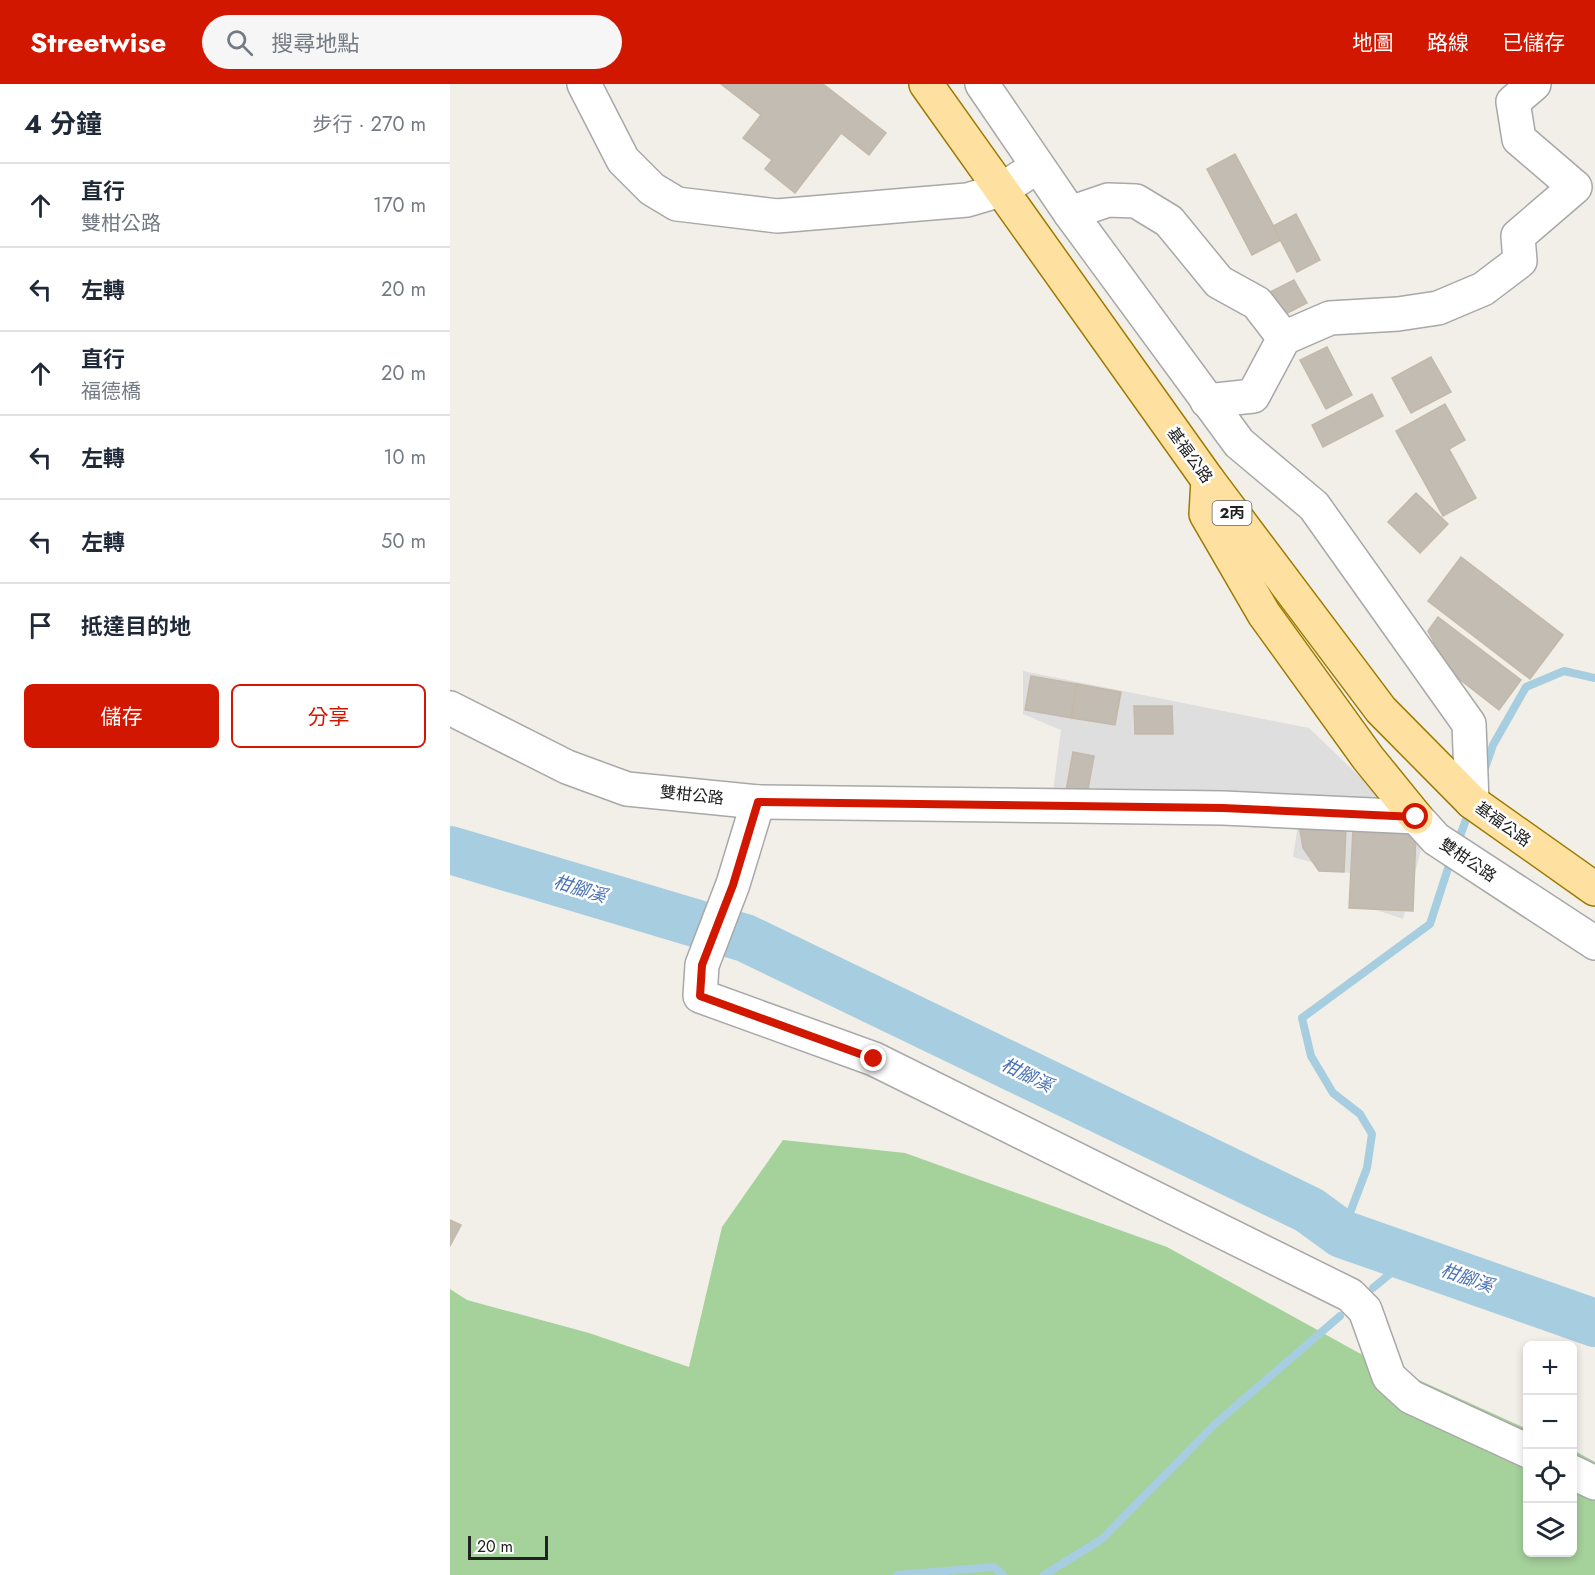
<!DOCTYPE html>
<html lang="zh-TW">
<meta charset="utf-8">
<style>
:root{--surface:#fff;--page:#f6f6f7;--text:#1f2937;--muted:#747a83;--line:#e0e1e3;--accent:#d21700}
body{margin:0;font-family:Jost,"Noto Sans TC",sans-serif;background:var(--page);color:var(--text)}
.controls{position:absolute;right:18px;bottom:18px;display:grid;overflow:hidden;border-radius:9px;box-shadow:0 3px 9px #0003}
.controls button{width:54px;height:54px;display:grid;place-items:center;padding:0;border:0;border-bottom:2px solid var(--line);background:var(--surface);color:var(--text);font:30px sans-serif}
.scale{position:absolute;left:18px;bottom:15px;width:80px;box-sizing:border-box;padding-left:6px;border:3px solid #212121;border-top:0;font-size:16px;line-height:21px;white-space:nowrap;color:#212121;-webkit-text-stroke:4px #fff;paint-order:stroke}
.stop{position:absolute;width:18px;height:18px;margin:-14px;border:4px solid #d21700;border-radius:50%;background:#fff}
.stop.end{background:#d21700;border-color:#fff;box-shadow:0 2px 6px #0008}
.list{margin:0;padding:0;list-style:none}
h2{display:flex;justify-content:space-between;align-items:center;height:78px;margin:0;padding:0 24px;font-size:26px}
h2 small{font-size:20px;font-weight:400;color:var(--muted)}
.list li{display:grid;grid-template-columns:39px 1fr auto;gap:18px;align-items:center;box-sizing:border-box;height:84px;padding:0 24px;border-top:2px solid var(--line)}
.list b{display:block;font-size:22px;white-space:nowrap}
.list p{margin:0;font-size:20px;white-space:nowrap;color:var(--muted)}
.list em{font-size:20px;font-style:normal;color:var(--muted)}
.actions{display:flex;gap:12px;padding:18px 24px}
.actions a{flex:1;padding:14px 0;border:2px solid var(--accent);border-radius:9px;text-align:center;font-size:21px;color:var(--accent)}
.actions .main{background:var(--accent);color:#fff}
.icon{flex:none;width:33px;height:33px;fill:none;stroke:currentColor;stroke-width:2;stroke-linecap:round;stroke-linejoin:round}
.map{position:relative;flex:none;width:1145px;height:1491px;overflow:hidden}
header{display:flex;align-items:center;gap:36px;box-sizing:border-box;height:84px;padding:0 30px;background:var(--accent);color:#fff}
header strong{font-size:28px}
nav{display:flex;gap:33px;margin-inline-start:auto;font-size:21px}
.search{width:420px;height:54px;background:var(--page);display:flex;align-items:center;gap:15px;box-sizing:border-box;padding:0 21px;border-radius:33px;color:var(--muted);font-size:22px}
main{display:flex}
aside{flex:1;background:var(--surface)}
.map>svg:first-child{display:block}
.residential{fill:#dfdede}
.forest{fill:#a5d19b}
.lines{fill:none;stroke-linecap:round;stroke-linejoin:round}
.stream{stroke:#a7cde0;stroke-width:8}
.river{stroke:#a7cde0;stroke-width:48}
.building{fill:#c2bcb3;stroke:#c4b8a9;stroke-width:1.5}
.minor-casing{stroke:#a8a8a8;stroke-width:36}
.major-casing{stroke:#9e7b00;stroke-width:36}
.minor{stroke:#fff;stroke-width:33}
.major{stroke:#fee0a0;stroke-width:33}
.route{stroke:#d21700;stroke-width:8}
.labels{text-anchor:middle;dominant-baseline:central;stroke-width:5;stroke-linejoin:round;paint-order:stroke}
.shield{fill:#fff;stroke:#646464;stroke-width:1.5}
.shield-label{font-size:15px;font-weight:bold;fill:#212121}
.street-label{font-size:16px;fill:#212121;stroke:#fff}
.water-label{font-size:18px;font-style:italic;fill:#4a73b4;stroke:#fff}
</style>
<header>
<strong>Streetwise</strong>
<div class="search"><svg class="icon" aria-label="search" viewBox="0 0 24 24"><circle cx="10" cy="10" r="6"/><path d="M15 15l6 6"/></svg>搜尋地點</div>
<nav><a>地圖</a><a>路線</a><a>已儲存</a></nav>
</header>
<main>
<aside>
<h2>4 分鐘<small>步行 · 270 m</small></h2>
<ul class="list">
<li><svg class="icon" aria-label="ahead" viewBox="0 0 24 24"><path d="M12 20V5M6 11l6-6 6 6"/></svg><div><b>直行</b><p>雙柑公路</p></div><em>170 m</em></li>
<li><svg class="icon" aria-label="left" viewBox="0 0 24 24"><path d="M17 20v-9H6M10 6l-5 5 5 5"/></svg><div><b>左轉</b></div><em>20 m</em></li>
<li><svg class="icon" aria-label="ahead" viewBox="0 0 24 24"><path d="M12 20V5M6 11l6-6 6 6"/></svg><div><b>直行</b><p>福德橋</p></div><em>20 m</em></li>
<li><svg class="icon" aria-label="left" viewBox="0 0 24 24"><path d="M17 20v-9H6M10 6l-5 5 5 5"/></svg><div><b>左轉</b></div><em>10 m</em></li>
<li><svg class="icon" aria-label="left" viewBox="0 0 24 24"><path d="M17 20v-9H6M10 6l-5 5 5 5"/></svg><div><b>左轉</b></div><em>50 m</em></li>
<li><svg class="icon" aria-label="arrive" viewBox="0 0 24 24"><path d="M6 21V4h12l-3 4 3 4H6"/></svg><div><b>抵達目的地</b></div></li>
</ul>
<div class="actions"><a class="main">儲存</a><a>分享</a></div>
</aside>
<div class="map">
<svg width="1145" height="1491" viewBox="0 0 1145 1491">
<rect width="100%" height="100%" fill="#f1efe7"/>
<path class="residential" d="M 573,587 L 859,644 L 974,754 L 953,835 L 903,818 L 906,791 L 843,773 L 851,721 L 603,707 L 611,646 L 573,630 Z"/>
<path class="forest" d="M 333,1056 L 455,1069 L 717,1163 L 909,1269 L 1077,1345 L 1078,1468 L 1122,1468 L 1123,1366 L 1145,1378 L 1145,1491 L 0,1491 L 0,1205 L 17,1216 L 139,1249 L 239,1283 L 272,1143 Z"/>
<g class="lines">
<g class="stream">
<path d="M 1034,687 L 1043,661 L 1076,603 L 1114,587 L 1145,594"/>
<path d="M 1007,760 L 1020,725"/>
<path d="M 892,1150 L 917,1084 L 922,1050 L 910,1030 L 883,1009 L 861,972 L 852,934 L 980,840 L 1002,772"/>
<path d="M 923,1204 L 959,1174"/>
<path d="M 447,1491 L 544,1483 L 553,1491"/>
<path d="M 594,1491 L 652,1455 L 765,1340 L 890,1232"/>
</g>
<path class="river" d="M 0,766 L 295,854 L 859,1126 L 892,1150 L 1145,1239"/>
</g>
<g class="building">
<path d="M 271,0 L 373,0 L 436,49 L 419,71 L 391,49 L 345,109 L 315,85 L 322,76 L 293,54 L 311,31 Z"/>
<path d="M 785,70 L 831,156 L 802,171 L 757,85 Z"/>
<path d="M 846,130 L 870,176 L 847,188 L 823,142 Z"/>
<path d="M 844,196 L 857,219 L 828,234 L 816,210 Z"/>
<path d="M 877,263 L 902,311 L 876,325 L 850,276 Z"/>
<path d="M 981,273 L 1001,308 L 961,329 L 942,294 Z"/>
<path d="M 922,310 L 933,332 L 873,363 L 862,341 Z"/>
<path d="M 995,320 L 1015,356 L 999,365 L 1026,414 L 993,432 L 946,347 Z"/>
<path d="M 966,409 L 998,440 L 970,469 L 938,438 Z"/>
<path d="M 1011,473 L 1113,551 L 1080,595 L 978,517 Z"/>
<path d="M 988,533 L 1071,596 L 1049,626 L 999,587 L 978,547 Z"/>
<path d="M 581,592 L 627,600 L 621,634 L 575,626 Z"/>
<path d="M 627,600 L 671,608 L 665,641 L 621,634 Z"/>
<path d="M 684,622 L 722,622 L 723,650 L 685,650 Z"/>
<path d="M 623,668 L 644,672 L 635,722 L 614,718 Z"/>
<path d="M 849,740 L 896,743 L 894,788 L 869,787 L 853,764 Z"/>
<path d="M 903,746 L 966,749 L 963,827 L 899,824 Z"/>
<path d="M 0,1136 L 11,1141 L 0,1162 Z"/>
</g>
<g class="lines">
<g class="minor-casing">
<g id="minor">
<path d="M 134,0 L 173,76 L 202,105 L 227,120 L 327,132 L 517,116 L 551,106 L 587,83"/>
<path d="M 532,0 L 620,129 L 789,359 L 864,422 L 1019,640 L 1022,718"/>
<path d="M 620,129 L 658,116 L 686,117 L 719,137 L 769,198 L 807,219 L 834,254 L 803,312 L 757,317"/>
<path d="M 834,254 L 880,234 L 948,230 L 988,224 L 1033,205 L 1070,177 L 1068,152 L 1125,103 L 1069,55 L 1063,18 L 1084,0"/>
<path d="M 0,624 L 117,683 L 177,705 L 308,718 L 773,724 L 966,733 L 986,755 L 1145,859"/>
<path d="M 308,718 L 283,800 L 252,881 L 250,912 L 424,975 L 900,1211 L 915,1226 L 939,1293 L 961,1313 L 1078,1367"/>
<path d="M 1122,1388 L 1145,1399"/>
</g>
</g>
<g class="major-casing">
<g id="major">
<path d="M 476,0 L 758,396 L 931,626 L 1022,718 L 1145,805"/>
<path d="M 758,396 L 756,430 L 814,530 L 918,674 L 966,733"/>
</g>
</g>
<use href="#minor" class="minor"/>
<use href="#major" class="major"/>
</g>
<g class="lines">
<path class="route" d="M 424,975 L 250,912 L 252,881 L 283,801 L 308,718 L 773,724 L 966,733"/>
</g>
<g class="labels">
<rect class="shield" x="762.5" y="417" width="39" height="24" rx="4.5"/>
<g class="shield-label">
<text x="782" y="429">2丙</text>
</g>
<g class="street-label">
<text transform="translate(740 371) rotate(54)">基福公路</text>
<text transform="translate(242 711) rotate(6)">雙柑公路</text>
<text transform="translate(1053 740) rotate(36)">基福公路</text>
<text transform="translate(1018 776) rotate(34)">雙柑公路</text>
</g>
<g class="water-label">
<text transform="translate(130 805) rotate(17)">柑腳溪</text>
<text transform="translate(577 991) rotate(26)">柑腳溪</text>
<text transform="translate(1017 1194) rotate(19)">柑腳溪</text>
</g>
</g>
</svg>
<div class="controls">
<button>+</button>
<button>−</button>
<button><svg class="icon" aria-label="locate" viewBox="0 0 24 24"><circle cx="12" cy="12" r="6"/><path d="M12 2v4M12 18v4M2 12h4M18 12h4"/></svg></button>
<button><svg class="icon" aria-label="layers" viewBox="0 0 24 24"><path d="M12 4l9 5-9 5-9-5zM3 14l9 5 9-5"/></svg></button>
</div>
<div class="scale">20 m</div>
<div class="stop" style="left:966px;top:733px"></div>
<div class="stop end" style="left:424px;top:975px"></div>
</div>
</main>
